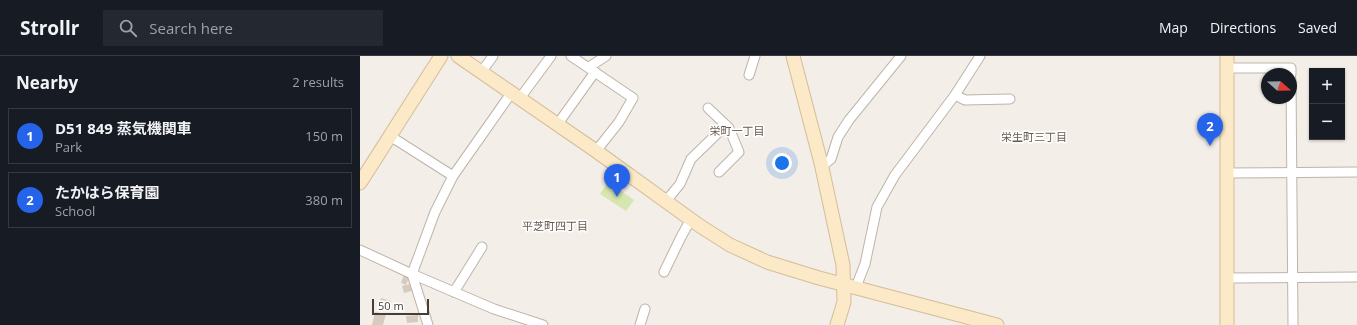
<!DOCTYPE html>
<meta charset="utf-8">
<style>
:root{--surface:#171b24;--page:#242831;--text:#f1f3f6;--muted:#9ea1a6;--line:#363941;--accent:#2563eb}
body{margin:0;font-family:"Open Sans","Noto Sans JP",sans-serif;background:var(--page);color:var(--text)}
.controls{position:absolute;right:12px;top:12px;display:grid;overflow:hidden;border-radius:0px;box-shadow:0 1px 3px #0004}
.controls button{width:36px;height:36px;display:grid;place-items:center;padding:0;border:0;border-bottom:1px solid var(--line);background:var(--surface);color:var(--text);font:20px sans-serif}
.compass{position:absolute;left:901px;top:12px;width:36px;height:36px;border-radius:50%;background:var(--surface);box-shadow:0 1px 3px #0004;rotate:110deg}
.scale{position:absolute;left:12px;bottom:10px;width:57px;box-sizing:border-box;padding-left:4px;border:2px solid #453d36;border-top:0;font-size:11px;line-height:14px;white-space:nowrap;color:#453d36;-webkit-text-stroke:3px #fff;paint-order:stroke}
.you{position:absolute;left:422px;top:107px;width:14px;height:14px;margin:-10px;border:3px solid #fff;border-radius:50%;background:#1a73e8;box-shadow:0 0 0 6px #1a73e833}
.badge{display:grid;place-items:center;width:26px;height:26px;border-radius:50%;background:var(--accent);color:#fff;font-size:13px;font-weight:700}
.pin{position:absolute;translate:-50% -33px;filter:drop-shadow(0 1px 2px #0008)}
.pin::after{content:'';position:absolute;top:21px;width:14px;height:12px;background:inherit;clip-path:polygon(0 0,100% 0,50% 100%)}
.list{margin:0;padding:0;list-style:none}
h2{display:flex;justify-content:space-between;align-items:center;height:52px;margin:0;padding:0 16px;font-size:17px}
h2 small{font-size:13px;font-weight:400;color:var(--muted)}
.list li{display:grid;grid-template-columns:26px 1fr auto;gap:12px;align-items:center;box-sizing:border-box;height:56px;margin:0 8px 8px;padding:0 8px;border:1px solid var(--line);border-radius:0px}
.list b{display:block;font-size:15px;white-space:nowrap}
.list p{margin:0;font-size:13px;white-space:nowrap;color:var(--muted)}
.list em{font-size:13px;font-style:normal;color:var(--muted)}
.icon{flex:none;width:22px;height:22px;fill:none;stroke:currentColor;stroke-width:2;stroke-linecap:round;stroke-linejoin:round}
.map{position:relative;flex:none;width:997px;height:269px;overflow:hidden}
header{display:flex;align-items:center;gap:24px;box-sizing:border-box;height:56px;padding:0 20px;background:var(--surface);border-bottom:1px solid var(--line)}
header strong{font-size:19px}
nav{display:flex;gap:22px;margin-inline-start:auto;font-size:14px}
.search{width:280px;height:36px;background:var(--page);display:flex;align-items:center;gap:10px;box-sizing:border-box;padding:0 14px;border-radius:0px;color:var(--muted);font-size:15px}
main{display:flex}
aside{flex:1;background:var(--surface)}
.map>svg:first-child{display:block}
.green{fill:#d5e6b1}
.building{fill:#d7cbc0}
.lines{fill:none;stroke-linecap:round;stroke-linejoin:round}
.street-casing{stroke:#beb4aa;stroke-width:11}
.secondary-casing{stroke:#d4bd9a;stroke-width:15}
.street{stroke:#fff;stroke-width:9}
.secondary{stroke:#fce9c7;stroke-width:13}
.labels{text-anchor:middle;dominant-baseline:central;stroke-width:3;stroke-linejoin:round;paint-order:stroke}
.neighbourhood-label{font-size:11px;fill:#685a4e;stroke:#fff}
</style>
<header>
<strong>Strollr</strong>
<div class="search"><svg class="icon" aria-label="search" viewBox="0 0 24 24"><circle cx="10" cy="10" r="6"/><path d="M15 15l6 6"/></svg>Search here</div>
<nav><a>Map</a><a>Directions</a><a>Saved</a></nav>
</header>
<main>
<aside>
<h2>Nearby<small>2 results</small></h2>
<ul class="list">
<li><span class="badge">1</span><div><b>D51 849 蒸気機関車</b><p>Park</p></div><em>150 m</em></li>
<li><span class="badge">2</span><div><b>たかはら保育園</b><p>School</p></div><em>380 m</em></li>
</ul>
</aside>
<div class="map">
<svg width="997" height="269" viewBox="0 0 997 269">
<rect width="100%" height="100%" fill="#f3eee7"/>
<path class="green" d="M 248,126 L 274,144 L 266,155 L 240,138 Z"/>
<g class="building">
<path d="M 45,216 L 50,219 L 46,229 L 41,227 Z"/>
<path d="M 50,228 L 52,235 L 44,237 L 42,230 Z"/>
<path d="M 21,242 L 31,245 L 29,253 L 19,250 Z"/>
<path d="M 15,256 L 26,258 L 23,269 L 12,269 Z"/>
<path d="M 58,259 L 58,266 L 47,267 L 46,260 Z"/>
</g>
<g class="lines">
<g class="street-casing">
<g id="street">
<path d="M 211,0 L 273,42 L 259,66 L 236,95"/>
<path d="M 229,11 L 246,0"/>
<path d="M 867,12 L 931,12 L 931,18"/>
<path d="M 122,15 L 133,0"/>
<path d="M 389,19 L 395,0"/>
<path d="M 931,24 L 933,269"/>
<path d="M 595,39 L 605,44 L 650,43"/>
<path d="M 160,42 L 191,0"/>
<path d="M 348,52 L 369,72 L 379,96 L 359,116"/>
<path d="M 197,69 L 235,16"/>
<path d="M 30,80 L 93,120"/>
<path d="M 461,107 L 466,107 L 471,103 L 478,81 L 489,64 L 541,0"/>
<path d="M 866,117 L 997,116"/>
<path d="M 306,145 L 320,128 L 331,103 L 366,69"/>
<path d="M 0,194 L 52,218 L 134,253 L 183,269"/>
<path d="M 304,216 L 321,181 L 331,163"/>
<path d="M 867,222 L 997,221"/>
<path d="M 496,231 L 505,208 L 517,151 L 535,119 L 595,39 L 620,0"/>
<path d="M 94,236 L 122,191"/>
<path d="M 68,269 L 52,218 L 75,156 L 93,120 L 152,36"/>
<path d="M 280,269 L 285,253"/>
</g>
</g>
<g class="secondary-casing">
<g id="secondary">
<path d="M 98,0 L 236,95 L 340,170 L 370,189 L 407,206 L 459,222 L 637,269"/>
<path d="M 433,0 L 461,107 L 483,209 L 484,246 L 477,269"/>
<path d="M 867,0 L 867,269"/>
<path d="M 0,127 L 81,0"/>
</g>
</g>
<use href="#street" class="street"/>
<use href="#secondary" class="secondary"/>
</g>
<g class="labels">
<g class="neighbourhood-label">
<text x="377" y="74">栄町一丁目</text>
<text x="674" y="80">栄生町三丁目</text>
<text x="195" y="169">平芝町四丁目</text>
</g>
</g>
</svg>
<div class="controls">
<button>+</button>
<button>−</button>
</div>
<svg class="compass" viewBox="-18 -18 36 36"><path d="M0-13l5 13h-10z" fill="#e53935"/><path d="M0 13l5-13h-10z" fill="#9ea1a6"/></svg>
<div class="scale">50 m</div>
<div class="you"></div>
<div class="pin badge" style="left:257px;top:141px">1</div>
<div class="pin badge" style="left:850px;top:90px">2</div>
</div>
</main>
